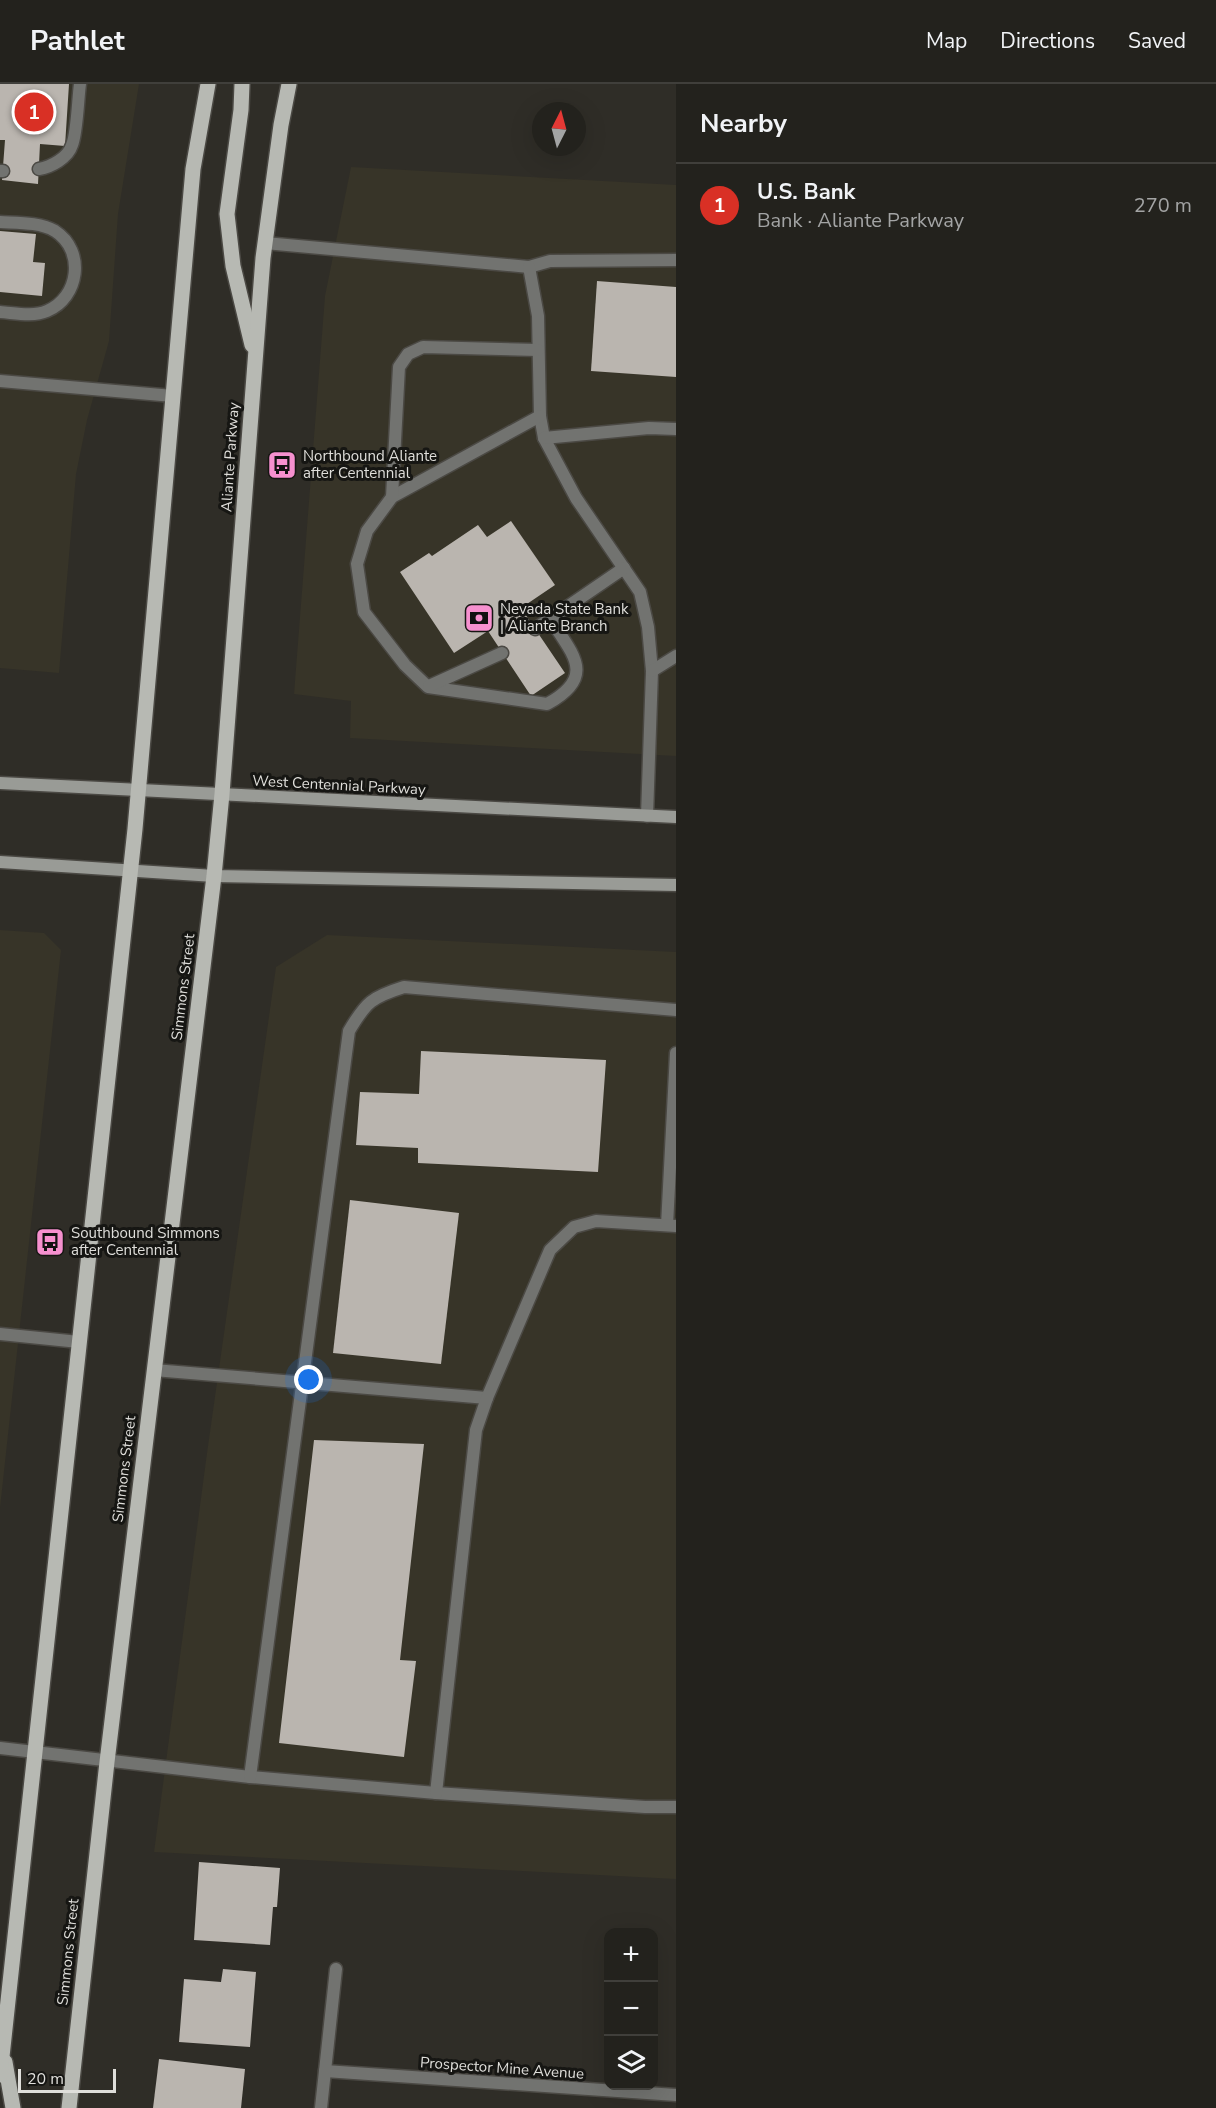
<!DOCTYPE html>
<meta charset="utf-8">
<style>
:root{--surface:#23221d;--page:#2b2a26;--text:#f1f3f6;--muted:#a3a4a4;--line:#403f3b;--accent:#d93025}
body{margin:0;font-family:"Nunito Sans",sans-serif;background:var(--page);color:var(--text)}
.controls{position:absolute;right:18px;bottom:18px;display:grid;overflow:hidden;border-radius:12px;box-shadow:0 6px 24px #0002}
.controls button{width:54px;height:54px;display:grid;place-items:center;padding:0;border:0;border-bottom:2px solid var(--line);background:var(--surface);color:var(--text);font:30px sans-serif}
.compass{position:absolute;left:532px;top:18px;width:54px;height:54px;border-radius:50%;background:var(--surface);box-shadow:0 6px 24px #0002;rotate:6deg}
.scale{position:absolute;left:18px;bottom:15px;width:98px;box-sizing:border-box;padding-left:6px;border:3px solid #dfdeda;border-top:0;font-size:16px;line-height:21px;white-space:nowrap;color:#dfdeda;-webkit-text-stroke:4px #161613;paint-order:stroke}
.you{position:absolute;left:309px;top:1296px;width:21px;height:21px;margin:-15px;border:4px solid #fff;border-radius:50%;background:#1a73e8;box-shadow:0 0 0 9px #1a73e833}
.badge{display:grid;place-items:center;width:39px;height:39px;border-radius:50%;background:var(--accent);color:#fff;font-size:20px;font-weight:700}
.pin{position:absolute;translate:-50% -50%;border:3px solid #fff;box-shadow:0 2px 6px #0006}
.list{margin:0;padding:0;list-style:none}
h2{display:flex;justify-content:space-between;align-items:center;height:78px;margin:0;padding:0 24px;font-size:26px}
h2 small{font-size:20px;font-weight:400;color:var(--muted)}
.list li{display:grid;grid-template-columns:39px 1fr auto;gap:18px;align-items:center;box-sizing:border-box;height:84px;padding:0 24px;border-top:2px solid var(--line)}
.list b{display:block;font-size:22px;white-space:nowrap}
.list p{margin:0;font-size:20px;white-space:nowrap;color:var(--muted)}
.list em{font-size:20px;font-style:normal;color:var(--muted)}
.icon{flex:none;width:33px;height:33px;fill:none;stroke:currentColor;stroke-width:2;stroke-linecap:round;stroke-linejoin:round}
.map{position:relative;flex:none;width:676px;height:2024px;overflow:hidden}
header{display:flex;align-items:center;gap:36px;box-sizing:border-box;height:84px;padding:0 30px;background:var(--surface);border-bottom:2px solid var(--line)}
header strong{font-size:28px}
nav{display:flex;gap:33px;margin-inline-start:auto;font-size:21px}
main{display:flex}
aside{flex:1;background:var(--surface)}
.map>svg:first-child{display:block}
.built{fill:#373428}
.building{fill:#bab5af}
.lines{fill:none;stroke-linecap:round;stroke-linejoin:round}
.service-casing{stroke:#4b4944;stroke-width:15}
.minor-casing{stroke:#4b4944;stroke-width:15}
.secondary-casing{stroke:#4b4944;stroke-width:15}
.primary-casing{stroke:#4b4944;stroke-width:18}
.service{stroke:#727370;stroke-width:12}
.minor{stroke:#727370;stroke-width:12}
.secondary{stroke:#999b96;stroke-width:12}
.primary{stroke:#b7b9b3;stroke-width:15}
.labels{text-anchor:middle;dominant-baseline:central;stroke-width:6;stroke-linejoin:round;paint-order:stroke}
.poi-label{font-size:15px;fill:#dfdeda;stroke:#161613;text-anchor:start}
.street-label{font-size:15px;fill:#dfdeda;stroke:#161613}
</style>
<header>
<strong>Pathlet</strong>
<nav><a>Map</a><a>Directions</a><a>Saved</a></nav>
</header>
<main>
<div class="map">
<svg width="676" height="2024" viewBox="0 0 676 2024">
<rect width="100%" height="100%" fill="#2f2d27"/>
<g class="built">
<path d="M 0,0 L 139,0 L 118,130 L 109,257 L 87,336 L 76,390 L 59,589 L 0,584 Z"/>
<path d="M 351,83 L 676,101 L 676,672 L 350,654 L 351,617 L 294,610 L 325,212 Z"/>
<path d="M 0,846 L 44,849 L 61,866 L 0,1424 Z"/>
<path d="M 327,851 L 676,868 L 676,1795 L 154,1768 L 207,1369 L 276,883 Z"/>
</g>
<g class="building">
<path d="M 0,0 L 69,0 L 65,62 L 40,60 L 38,100 L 2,96 L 5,56 L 0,56 Z"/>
<path d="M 0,147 L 36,150 L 33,178 L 45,179 L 42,212 L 0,208 Z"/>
<path d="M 597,197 L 676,203 L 676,293 L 591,287 Z"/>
<path d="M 511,437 L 555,501 L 521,524 L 565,589 L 531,612 L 488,547 L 454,569 L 400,488 L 429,469 L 432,472 L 478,441 L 487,453 Z"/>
<path d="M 421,967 L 606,976 L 598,1088 L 418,1079 L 418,1064 L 356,1061 L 360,1008 L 419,1010 Z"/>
<path d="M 350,1116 L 459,1129 L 441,1280 L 333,1269 Z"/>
<path d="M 314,1356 L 424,1360 L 400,1576 L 416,1577 L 404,1673 L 279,1659 Z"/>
<path d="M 199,1778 L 280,1784 L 277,1823 L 273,1823 L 270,1861 L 194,1856 Z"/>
<path d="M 223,1885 L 256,1888 L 250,1963 L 179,1958 L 184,1895 L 221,1898 Z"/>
<path d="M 159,1975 L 245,1985 L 241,2024 L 153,2024 Z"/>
</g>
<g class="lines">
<g class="service-casing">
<g id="service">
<path d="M 39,85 C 51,83 68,74 72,61 C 77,50 78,14 80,0"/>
<path d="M 0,87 L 3,87"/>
<path d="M 0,138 C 17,139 40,138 55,147 C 86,167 79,214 47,227 C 33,233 15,229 0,228"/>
<path d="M 265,159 L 529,183 L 550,177 L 676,176"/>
<path d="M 529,183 L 538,232 L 540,332 L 544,354 L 576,414 L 640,508 L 648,543 L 652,587 L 647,732"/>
<path d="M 0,297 L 173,312"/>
<path d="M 540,332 L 392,413 L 367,447 L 357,480 L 364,528 L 405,581 L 428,603 L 547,620 C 598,592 572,570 549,533"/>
<path d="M 544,354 L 649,344 L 676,345"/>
<path d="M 392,413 L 399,283 L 408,270 L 423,263 L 538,266"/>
<path d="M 535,545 L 624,484"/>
<path d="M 652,587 L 676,572"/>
<path d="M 429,602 L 502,569"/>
<path d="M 667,1141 L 676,969"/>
<path d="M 0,1250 L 79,1258"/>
<path d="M 154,1286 L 487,1314"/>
<path d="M 0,1664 L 250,1693 L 436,1709 L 645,1723 L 676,1723"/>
<path d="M 250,1693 L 349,947 C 366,918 372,913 404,903 L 676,926"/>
<path d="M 436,1709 L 476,1346 L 487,1314 L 550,1166 L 574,1143 L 596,1137 L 676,1142"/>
</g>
</g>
<g class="minor-casing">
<g id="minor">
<path d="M 325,1987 L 676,2011"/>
<path d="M 321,2024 L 336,1885"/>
</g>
</g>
<g class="secondary-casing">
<g id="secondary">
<path d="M 0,699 L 676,733"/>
<path d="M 0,778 L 214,792 L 676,801"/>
</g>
</g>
<g class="primary-casing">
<g id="primary">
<path d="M 242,0 L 241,26 L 227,130 L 233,182 L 252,261"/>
<path d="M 5,1978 L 13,2024"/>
<path d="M 0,1991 L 135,745 L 193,85 L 208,0"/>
<path d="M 69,2024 L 107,1678 L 214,792 L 222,710 L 263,174 L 281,41 L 289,0"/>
</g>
</g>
<use href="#service" class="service"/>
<use href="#minor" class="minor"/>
<use href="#secondary" class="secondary"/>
<use href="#primary" class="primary"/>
</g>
<defs>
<g id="bus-square" transform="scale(1.5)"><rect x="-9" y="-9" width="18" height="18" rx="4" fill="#f690cf" stroke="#161613"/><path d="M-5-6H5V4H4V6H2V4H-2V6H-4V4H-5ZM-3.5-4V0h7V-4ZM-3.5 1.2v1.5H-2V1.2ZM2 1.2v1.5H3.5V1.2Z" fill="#111"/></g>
<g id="bank-square" transform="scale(1.5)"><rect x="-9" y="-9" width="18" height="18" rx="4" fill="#f690cf" stroke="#161613"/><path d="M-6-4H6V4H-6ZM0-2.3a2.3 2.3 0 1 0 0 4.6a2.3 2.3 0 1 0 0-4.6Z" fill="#111"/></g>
</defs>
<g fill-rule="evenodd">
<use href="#bus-square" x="282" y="381"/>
<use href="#bank-square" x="479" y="534"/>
<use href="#bus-square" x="50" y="1158"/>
</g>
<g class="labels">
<g class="poi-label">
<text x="303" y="372">Northbound Aliante<tspan x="303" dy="17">after Centennial</tspan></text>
<text x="500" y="525">Nevada State Bank<tspan x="500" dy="17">| Aliante Branch</tspan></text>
<text x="71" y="1149">Southbound Simmons<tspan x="71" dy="17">after Centennial</tspan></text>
</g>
<g class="street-label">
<text transform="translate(230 373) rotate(-86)">Aliante Parkway</text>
<text transform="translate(339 701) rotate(3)">West Centennial Parkway</text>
<text transform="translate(183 903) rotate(-83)">Simmons Street</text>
<text transform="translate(124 1385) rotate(-83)">Simmons Street</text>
<text transform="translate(68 1868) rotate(-84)">Simmons Street</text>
<text transform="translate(502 1984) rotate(4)">Prospector Mine Avenue</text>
</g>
</g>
</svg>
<div class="controls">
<button>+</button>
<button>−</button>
<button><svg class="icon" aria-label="layers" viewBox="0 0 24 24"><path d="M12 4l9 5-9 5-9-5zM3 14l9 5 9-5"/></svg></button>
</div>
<svg class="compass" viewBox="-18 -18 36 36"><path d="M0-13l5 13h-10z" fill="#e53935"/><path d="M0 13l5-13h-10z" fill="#a3a4a4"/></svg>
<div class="scale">20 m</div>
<div class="you"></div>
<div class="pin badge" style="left:34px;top:28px">1</div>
</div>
<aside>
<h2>Nearby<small></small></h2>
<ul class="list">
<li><span class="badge">1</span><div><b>U.S. Bank</b><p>Bank · Aliante Parkway</p></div><em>270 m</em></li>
</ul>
</aside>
</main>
